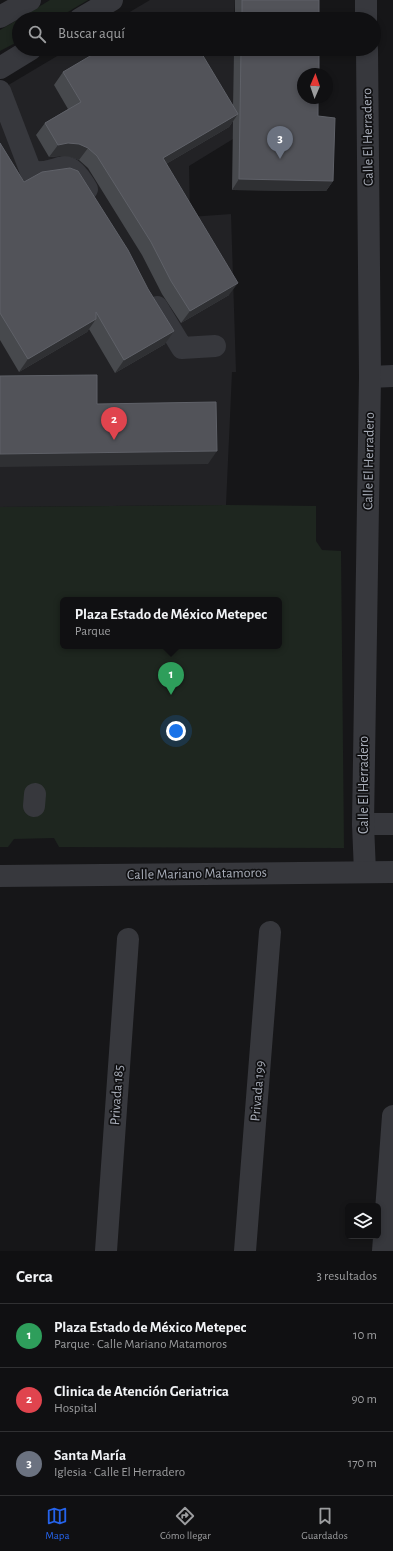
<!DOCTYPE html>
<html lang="es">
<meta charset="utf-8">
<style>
:root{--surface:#101012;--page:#1e1e20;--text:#f1f3f6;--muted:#9c9d9f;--line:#303032;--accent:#2563eb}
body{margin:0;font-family:"Alegreya Sans",sans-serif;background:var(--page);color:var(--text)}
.controls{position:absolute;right:12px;bottom:12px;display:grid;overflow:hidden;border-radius:6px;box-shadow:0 2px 6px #0003}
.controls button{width:36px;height:36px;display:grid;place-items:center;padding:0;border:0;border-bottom:1px solid var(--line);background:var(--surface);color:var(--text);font:20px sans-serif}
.compass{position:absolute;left:297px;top:68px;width:36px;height:36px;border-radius:50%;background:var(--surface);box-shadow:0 2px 6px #0003;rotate:2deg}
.you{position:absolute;left:176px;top:731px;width:14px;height:14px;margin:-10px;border:3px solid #fff;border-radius:50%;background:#1a73e8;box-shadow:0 0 0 6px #1a73e833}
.badge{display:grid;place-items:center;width:26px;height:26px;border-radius:50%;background:var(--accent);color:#fff;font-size:13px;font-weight:700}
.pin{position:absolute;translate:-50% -33px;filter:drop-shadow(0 1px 2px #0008)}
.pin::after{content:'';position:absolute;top:21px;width:14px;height:12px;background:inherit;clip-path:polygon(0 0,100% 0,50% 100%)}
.popup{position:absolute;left:60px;top:597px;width:222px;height:52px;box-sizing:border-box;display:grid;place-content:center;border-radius:6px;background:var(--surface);filter:drop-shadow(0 1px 3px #0005);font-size:13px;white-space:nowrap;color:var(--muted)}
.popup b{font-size:15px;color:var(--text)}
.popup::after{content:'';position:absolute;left:50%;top:100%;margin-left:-8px;border:8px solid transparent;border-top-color:var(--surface)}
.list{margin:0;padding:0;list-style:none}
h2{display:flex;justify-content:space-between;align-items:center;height:52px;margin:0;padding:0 16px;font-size:17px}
h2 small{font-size:13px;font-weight:400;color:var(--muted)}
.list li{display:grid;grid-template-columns:26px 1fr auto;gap:12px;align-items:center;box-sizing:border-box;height:64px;padding:0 16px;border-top:1px solid var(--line)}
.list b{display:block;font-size:15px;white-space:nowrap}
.list p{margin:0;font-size:13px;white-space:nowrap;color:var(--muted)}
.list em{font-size:13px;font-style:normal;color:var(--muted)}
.icon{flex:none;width:22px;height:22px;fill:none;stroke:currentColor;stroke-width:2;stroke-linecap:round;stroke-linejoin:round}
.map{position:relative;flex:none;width:393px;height:1251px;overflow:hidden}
.search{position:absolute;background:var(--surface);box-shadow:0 2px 6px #0003;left:12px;right:12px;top:12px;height:44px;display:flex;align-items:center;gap:10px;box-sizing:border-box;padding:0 14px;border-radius:22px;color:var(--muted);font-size:15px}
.sheet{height:244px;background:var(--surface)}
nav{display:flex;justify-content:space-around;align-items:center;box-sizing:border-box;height:56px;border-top:1px solid var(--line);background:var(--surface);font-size:11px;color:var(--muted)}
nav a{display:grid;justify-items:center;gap:2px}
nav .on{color:var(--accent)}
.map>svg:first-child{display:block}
.built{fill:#222225}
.green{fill:#1e261f;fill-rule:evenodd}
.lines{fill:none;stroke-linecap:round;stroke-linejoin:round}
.minor{stroke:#37383d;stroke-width:22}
.wall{fill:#47494d}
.shaded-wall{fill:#2f3033}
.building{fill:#525359;stroke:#5f6168}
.labels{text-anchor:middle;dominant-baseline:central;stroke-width:3.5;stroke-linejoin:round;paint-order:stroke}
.street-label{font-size:14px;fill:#a8adb8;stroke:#111113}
</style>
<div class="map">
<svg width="393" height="1251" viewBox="0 0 393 1251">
<rect width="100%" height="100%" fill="#161618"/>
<g class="built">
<path d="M 150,0 L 235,0 L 234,19 L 118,19 Z"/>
<path d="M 69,49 L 234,49 L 233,139 L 189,166 L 190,217 L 231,214 L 236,372 L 232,372 L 226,505 L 0,507 L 0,90 Z"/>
</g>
<g class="green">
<path d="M 50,0 L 88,0 L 56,19 L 19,19 Z"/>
<path d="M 19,19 L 19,41 L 0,51 L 0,30 Z"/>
<path d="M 226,505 L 316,506 L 316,541 L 322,550 L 341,551 L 344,848 L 59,847 L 54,838 L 14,839 L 8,847 L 0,847 L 0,507 ZM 63,600 L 279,600 L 279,646 L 63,646 Z"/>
</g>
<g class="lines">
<g class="minor">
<path d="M 366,0 L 366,19"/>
<path d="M 0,17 L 30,0"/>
<path d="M 80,19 L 112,0"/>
<path d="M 0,68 L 31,49"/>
<path d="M 0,91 L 31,172 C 63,176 64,150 87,189"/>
<path d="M 157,307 L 182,348 L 215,346"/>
<path d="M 370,377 L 393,376"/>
<path d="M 34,806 L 35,794"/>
<path d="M 363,824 L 393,824"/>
<path d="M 365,872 L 363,824 L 370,377 L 367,49"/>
<path d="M 0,876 L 393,872"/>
<path d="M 106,1251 L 128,939"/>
<path d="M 245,1251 L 270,932"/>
<path d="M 383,1251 L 393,1116"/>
</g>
</g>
<g class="wall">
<rect x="235" y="0" width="84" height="19"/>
<path d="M 234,49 L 319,49 L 318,116 L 333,181 L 326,191 L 232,190 L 233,121 L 229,127 L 166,164 L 229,295 L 181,323 L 162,294 L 142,255 L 88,168 L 79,160 L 71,157 L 60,156 L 49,157 L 36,135 L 45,123 L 68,109 L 54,85 L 63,72 L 233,106 Z"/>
<path d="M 0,143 L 24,182 L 165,344 L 115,373 L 89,329 L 87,332 L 19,372 L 0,340 Z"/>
</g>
<g class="shaded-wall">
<path d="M 238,114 L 229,127 L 154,171 L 163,158 Z"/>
<path d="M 68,143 L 79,144 L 88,148 L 79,160 L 71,157 L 60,156 L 49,157 L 58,145 Z"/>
<path d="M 239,179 L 333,181 L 326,191 L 232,190 Z"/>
<path d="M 238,283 L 229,295 L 181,323 L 190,311 Z"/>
<path d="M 96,319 L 87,332 L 19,372 L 28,359 Z"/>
<path d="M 174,331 L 165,344 L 115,373 L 124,360 Z"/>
<path d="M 217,451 L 208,464 L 0,467 L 0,454 Z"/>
</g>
<g class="building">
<rect x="242" y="0" width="77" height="19"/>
<path d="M 158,16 L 160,19 L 153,19 Z"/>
<path d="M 102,49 L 199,49 L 238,114 L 163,158 L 238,283 L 190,311 L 171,281 L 151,242 L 97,156 L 88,148 L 79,144 L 68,143 L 58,145 L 45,123 L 81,102 L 63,72 Z"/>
<path d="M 241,49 L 319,49 L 319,74 L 303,74 L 303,98 L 318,98 L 318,116 L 335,118 L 333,181 L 239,179 Z"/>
<path d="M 0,143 L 24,182 L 42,172 L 70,168 L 78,171 L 128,250 L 148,289 L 174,331 L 124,360 L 96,312 L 96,319 L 28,359 L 0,313 Z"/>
<path d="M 97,375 L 97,404 L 216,402 L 217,451 L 0,454 L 0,376 Z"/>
</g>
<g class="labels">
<g class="street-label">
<text transform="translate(368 137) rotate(-91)">Calle El Herradero</text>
<text transform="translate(369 461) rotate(-89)">Calle El Herradero</text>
<text transform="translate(364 785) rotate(-90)">Calle El Herradero</text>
<text transform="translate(197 874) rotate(-1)">Calle Mariano Matamoros</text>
<text transform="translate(258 1091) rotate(-85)">Privada 199</text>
<text transform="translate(117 1095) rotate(-86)">Privada 185</text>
</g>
</g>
</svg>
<div class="controls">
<button><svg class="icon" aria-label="layers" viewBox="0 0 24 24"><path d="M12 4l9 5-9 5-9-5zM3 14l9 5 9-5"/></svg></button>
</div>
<svg class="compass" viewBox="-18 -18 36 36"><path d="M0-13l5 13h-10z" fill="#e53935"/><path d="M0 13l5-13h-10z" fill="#9c9d9f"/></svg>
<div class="you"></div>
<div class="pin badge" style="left:171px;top:695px;background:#2e9e5b">1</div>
<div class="popup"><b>Plaza Estado de México Metepec</b>Parque</div>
<div class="pin badge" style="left:114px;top:440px;background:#e0444e">2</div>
<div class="pin badge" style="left:280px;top:159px;background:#6b7280">3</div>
<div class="search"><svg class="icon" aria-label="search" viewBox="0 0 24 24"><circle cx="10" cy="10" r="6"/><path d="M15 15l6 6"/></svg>Buscar aquí</div>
</div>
<section class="sheet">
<h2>Cerca<small>3 resultados</small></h2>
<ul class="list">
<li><span class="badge" style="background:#2e9e5b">1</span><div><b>Plaza Estado de México Metepec</b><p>Parque · Calle Mariano Matamoros</p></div><em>10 m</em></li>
<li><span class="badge" style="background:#e0444e">2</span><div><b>Clinica de Atención Geriatrica</b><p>Hospital</p></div><em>90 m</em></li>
<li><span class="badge" style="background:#6b7280">3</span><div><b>Santa María</b><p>Iglesia · Calle El Herradero</p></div><em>170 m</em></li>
</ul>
</section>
<nav>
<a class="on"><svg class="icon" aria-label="map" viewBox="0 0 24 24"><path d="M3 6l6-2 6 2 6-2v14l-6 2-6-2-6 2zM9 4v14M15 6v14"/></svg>Mapa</a>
<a><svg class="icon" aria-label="directions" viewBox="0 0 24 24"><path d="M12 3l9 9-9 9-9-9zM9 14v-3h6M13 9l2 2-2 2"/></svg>Cómo llegar</a>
<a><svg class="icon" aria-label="saved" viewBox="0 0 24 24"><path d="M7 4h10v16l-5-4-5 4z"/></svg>Guardados</a>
</nav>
